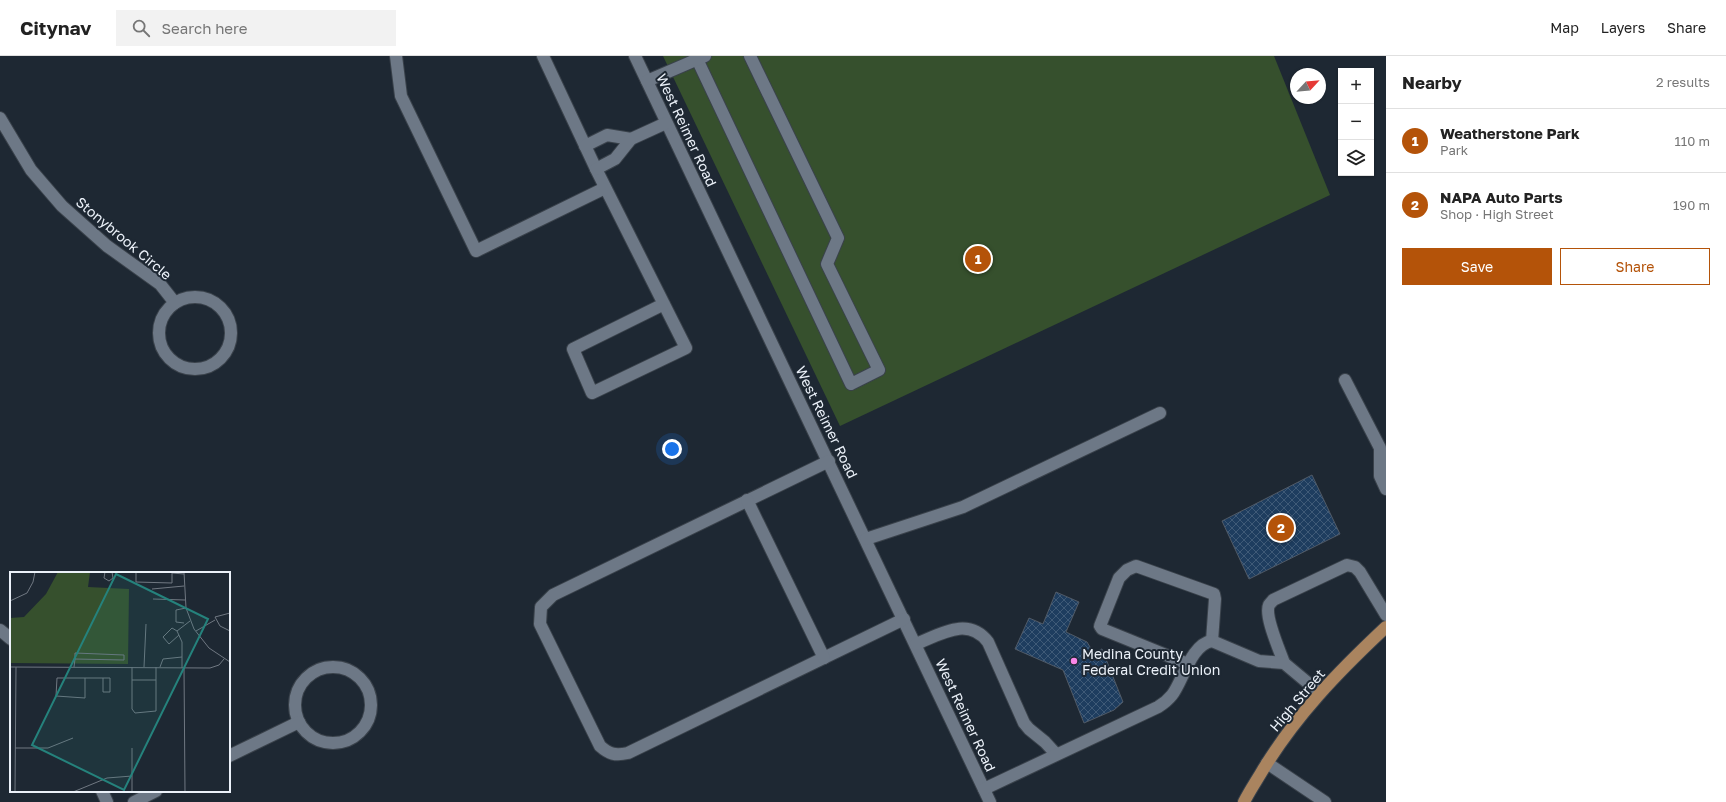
<!DOCTYPE html>
<meta charset="utf-8">
<style>
:root{--surface:#fff;--page:#f2f2f2;--text:#222;--muted:#767676;--line:#e0e0e0;--accent:#b45309}
body{margin:0;font-family:"Golos Text",sans-serif;background:var(--page);color:var(--text)}
.controls{position:absolute;right:12px;top:12px;display:grid;overflow:hidden;border-radius:0px;box-shadow:0 1px 3px #0004}
.controls button{width:36px;height:36px;display:grid;place-items:center;padding:0;border:0;border-bottom:1px solid var(--line);background:var(--surface);color:var(--text);font:20px sans-serif}
.compass{position:absolute;left:1290px;top:12px;width:36px;height:36px;border-radius:50%;background:var(--surface);box-shadow:0 1px 3px #0004;rotate:64deg}
.you{position:absolute;left:672px;top:393px;width:14px;height:14px;margin:-10px;border:3px solid #fff;border-radius:50%;background:#1a73e8;box-shadow:0 0 0 6px #1a73e833}
.badge{display:grid;place-items:center;width:26px;height:26px;border-radius:50%;background:var(--accent);color:#fff;font-size:13px;font-weight:700}
.pin{position:absolute;translate:-50% -50%;border:2px solid #fff;box-shadow:0 1px 4px #0006}
.list{margin:0;padding:0;list-style:none}
h2{display:flex;justify-content:space-between;align-items:center;height:52px;margin:0;padding:0 16px;font-size:17px}
h2 small{font-size:13px;font-weight:400;color:var(--muted)}
.list li{display:grid;grid-template-columns:26px 1fr auto;gap:12px;align-items:center;box-sizing:border-box;height:64px;padding:0 16px;border-top:1px solid var(--line)}
.list b{display:block;font-size:15px;white-space:nowrap}
.list p{margin:0;font-size:13px;white-space:nowrap;color:var(--muted)}
.list em{font-size:13px;font-style:normal;color:var(--muted)}
.actions{display:flex;gap:8px;padding:12px 16px}
.actions a{flex:1;padding:9px 0;border:1px solid var(--accent);border-radius:0px;text-align:center;font-size:14px;color:var(--accent)}
.actions .main{background:var(--accent);color:#fff}
.icon{flex:none;width:22px;height:22px;fill:none;stroke:currentColor;stroke-width:2;stroke-linecap:round;stroke-linejoin:round}
.map{position:relative;flex:none;width:1386px;height:746px;overflow:hidden}
header{display:flex;align-items:center;gap:24px;box-sizing:border-box;height:56px;padding:0 20px;background:var(--surface);border-bottom:1px solid var(--line)}
header strong{font-size:19px}
nav{display:flex;gap:22px;margin-inline-start:auto;font-size:14px}
.search{width:280px;height:36px;background:var(--page);display:flex;align-items:center;gap:10px;box-sizing:border-box;padding:0 14px;border-radius:0px;color:var(--muted);font-size:15px}
main{display:flex}
aside{flex:1;background:var(--surface)}
.map>svg:first-child{display:block}
.green{fill:#36502d}
.building{fill:url(#building-cross-hatch);stroke:#505a67}
.lines{fill:none;stroke-linecap:round;stroke-linejoin:round}
.minor-casing{stroke:#3a424b;stroke-width:14}
.major-casing{stroke:#3a424b;stroke-width:14}
.minor{stroke:#6d7886;stroke-width:12}
.major{stroke:#aa845f;stroke-width:12}
.poi-dot{fill:#f987e9;stroke:#1e2833;stroke-width:1.5}
.labels{text-anchor:middle;dominant-baseline:central;stroke-width:4;stroke-linejoin:round;paint-order:stroke}
.street-label{font-size:14px;fill:#ebf1f9;stroke:#1e2833}
.poi-label{font-size:14px;fill:#ebf1f9;stroke:#1e2833;text-anchor:start}
.inset-road{fill:none;stroke:#707882;stroke-width:1}
.view{fill:#25827c;fill-opacity:0.15;stroke:#25827c;stroke-width:2}
.inset-edge{fill:none;stroke:#ebf1f9;stroke-width:2}
</style>
<header>
<strong>Citynav</strong>
<div class="search"><svg class="icon" aria-label="search" viewBox="0 0 24 24"><circle cx="10" cy="10" r="6"/><path d="M15 15l6 6"/></svg>Search here</div>
<nav><a>Map</a><a>Layers</a><a>Share</a></nav>
</header>
<main>
<div class="map">
<svg width="1386" height="746" viewBox="0 0 1386 746">
<defs>
<pattern id="building-cross-hatch" width="8" height="8" patternUnits="userSpaceOnUse"><rect width="8" height="8" fill="#1e3d5f"/><path d="M0 0l8 8M0 8l8-8" fill="none" stroke="#3f5a77"/></pattern>
</defs>
<rect width="100%" height="100%" fill="#1e2833"/>
<path class="green" d="M 663,0 L 1274,0 L 1330,139 L 840,370 Z"/>
<g class="building">
<path d="M 1312,419 L 1340,478 L 1249,523 L 1222,465 Z"/>
<path d="M 1056,536 L 1079,546 L 1066,576 L 1087,586 L 1093,596 L 1102,593 L 1123,646 L 1114,654 L 1084,667 L 1063,614 L 1015,593 L 1029,562 L 1043,568 Z"/>
</g>
<g class="lines">
<g class="minor-casing">
<g id="minor">
<path d="M 396,0 L 401,40 L 476,195 L 605,132"/>
<path d="M 543,0 L 596,113 L 686,292 L 592,337 L 573,293 L 664,248"/>
<path d="M 635,0 L 990,746"/>
<path d="M 697,3 L 851,328 L 879,314 L 827,208 L 838,182 L 750,0"/>
<path d="M 647,25 L 705,0"/>
<path d="M 0,62 L 31,114 L 62,150 L 107,190 L 160,228 L 175,247"/>
<path d="M 585,90 L 607,79 L 631,83"/>
<path d="M 596,113 L 615,103 L 631,83 L 666,67"/>
<circle cx="195" cy="277" r="36"/>
<path d="M 1345,324 L 1380,392 L 1380,420 L 1386,433"/>
<path d="M 829,405 L 553,539 L 541,551 L 540,568 L 600,690 C 609,698 615,700 628,697 L 904,563"/>
<path d="M 747,444 L 824,602"/>
<path d="M 866,483 L 963,451 L 1160,357"/>
<path d="M 0,574 L 11,583"/>
<path d="M 916,588 C 941,578 968,560 988,586 L 1024,667 L 1029,673 L 1045,686 L 1056,698"/>
<path d="M 1284,607 C 1280,595 1264,560 1269,549 C 1270,547 1272,546 1273,544 L 1347,509 L 1355,511 L 1360,516 L 1386,559"/>
<path d="M 1188,608 L 1102,573 L 1100,570 L 1119,522 L 1127,514 L 1136,510 L 1214,538 L 1215,543 L 1212,585"/>
<circle cx="333" cy="649" r="38"/>
<path d="M 229,700 L 299,666"/>
<path d="M 1267,707 L 1325,746"/>
<path d="M 984,733 L 1158,651 C 1163,648 1168,644 1172,639 C 1183,625 1191,588 1212,585 L 1259,605 L 1284,607 L 1320,637"/>
<path d="M 102,735 L 107,746"/>
<path d="M 134,746 L 156,735"/>
</g>
</g>
<g class="major-casing">
<path id="major" d="M 1244,746 C 1249,736 1255,727 1261,717 C 1295,660 1338,616 1386,571"/>
</g>
<use href="#minor" class="minor"/>
<use href="#major" class="major"/>
</g>
<circle class="poi-dot" cx="1074" cy="605" r="4"/>
<g class="labels">
<g class="street-label">
<text transform="translate(687 74) rotate(65)">West Reimer Road</text>
<text transform="translate(124 182) rotate(40)">Stonybrook Circle</text>
<text transform="translate(827 366) rotate(64)">West Reimer Road</text>
<text transform="translate(1297 644) rotate(-50)">High Street</text>
<text transform="translate(966 659) rotate(65)">West Reimer Road</text>
</g>
<g class="poi-label">
<text x="1082" y="597">Medina County<tspan x="1082" dy="16">Federal Credit Union</tspan></text>
</g>
</g>
<g transform="translate(10 516)">
<rect width="220" height="220" fill="#1e2833"/>
<path d="M 48,0 L 80,0 L 78,15 L 119,17 L 118,92 L 0,91 L 0,46 L 14,45 L 36,22 Z" fill="#36502d"/>
<path class="inset-road" d="M 95,0 L 94,6 L 99,9 L 103,6 L 102,0M 126,0 L 126,10 L 162,11 L 162,0M 174,0 L 176,36 L 184,57 L 199,76 L 220,90M 162,1 L 174,2M 142,17 L 174,14M 143,27 L 175,28M 0,29 L 17,21 L 23,10 L 25,0M 220,41 L 205,45 L 210,54 L 220,59M 174,51 L 166,50 L 166,38 L 176,36M 167,59 L 162,56 L 153,65 L 159,72 L 169,63M 186,59 L 205,48M 0,95 L 200,96 L 209,93 L 214,87M 64,95 L 65,87 L 65,81 L 114,83 L 114,88 L 65,87M 122,95 L 122,137 L 125,141 L 146,139 L 146,95M 134,95 L 136,52M 150,95 L 153,87 L 172,85M 172,96 L 172,70 L 167,59 L 180,49M 174,96 L 175,220M 75,106 L 75,126 L 46,124 L 47,106 L 100,106 L 100,120 L 93,120 L 93,106M 122,108 L 146,108M 5,176 L 38,176 L 63,166M 122,176 L 122,220M 5,220 L 6,95M 63,220 L 97,206 L 122,204"/>
<path class="view" d="M 106,2 L 198,47 L 114,218 L 22,173 Z"/>
<rect width="220" height="220" class="inset-edge"/>
</g>
</svg>
<div class="controls">
<button>+</button>
<button>−</button>
<button><svg class="icon" aria-label="layers" viewBox="0 0 24 24"><path d="M12 4l9 5-9 5-9-5zM3 14l9 5 9-5"/></svg></button>
</div>
<svg class="compass" viewBox="-18 -18 36 36"><path d="M0-13l5 13h-10z" fill="#e53935"/><path d="M0 13l5-13h-10z" fill="#767676"/></svg>
<div class="you"></div>
<div class="pin badge" style="left:978px;top:203px">1</div>
<div class="pin badge" style="left:1281px;top:472px">2</div>
</div>
<aside>
<h2>Nearby<small>2 results</small></h2>
<ul class="list">
<li><span class="badge">1</span><div><b>Weatherstone Park</b><p>Park</p></div><em>110 m</em></li>
<li><span class="badge">2</span><div><b>NAPA Auto Parts</b><p>Shop · High Street</p></div><em>190 m</em></li>
</ul>
<div class="actions"><a class="main">Save</a><a>Share</a></div>
</aside>
</main>
